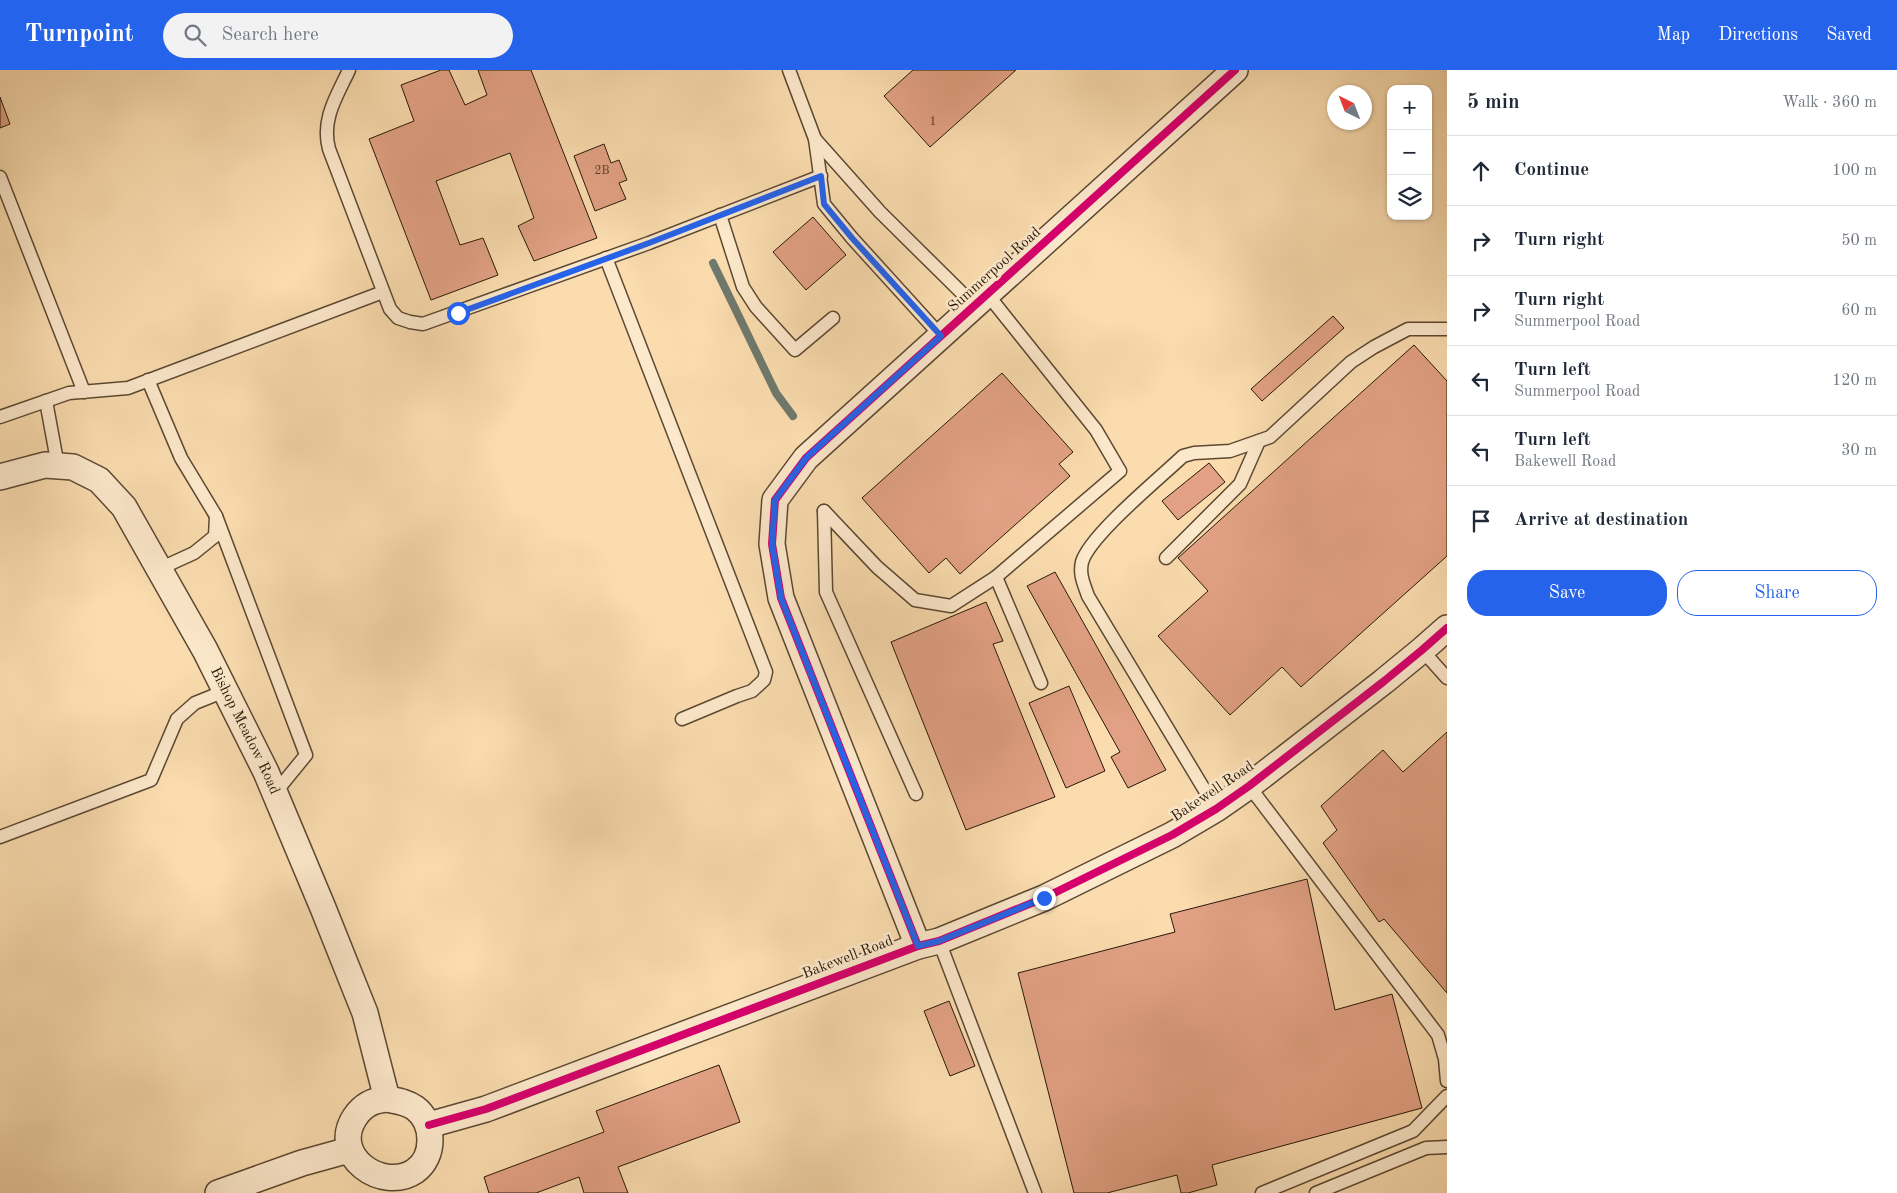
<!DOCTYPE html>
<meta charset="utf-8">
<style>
:root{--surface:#fff;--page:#f2f2f3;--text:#1f2937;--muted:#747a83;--line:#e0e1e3;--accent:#2563eb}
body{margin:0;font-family:"Old Standard TT",serif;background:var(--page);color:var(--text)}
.controls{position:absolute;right:15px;top:15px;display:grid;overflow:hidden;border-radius:10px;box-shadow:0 1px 4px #0004}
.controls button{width:45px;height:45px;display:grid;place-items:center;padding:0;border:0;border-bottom:1px solid var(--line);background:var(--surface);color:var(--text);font:25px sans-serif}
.compass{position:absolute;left:1327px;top:15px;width:45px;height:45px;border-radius:50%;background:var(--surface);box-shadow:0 1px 4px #0004;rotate:318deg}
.stop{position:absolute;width:15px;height:15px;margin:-11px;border:4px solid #2563eb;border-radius:50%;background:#fff}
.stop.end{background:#2563eb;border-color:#fff;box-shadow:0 1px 5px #0008}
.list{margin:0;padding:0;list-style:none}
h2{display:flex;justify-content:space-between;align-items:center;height:65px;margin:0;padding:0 20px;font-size:21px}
h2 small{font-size:16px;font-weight:400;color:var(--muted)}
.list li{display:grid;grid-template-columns:32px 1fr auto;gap:15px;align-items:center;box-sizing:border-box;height:70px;padding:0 20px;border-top:1px solid var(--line)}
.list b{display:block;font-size:19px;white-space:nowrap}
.list p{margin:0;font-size:16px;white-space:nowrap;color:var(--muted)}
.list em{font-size:16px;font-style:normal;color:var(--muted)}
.actions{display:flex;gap:10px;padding:15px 20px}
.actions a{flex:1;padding:11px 0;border:1px solid var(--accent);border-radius:20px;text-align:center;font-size:18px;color:var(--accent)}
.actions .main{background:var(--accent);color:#fff}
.icon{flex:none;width:28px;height:28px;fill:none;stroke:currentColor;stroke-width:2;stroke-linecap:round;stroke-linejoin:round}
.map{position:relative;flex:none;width:1447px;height:1123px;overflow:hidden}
header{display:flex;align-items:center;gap:30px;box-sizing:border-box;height:70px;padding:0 25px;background:var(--accent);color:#fff}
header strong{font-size:24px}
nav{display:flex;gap:28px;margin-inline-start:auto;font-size:18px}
.search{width:350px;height:45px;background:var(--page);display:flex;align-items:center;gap:12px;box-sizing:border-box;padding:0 18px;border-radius:28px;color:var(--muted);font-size:19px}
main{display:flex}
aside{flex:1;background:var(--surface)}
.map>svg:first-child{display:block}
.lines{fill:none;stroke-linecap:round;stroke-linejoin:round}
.stream{stroke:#6f796d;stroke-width:8}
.building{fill:#e2a184;stroke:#281808}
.lane-casing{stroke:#5c4932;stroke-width:15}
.street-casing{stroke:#5c4932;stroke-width:28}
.lane{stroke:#fce8cb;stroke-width:12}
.street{stroke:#fce8cb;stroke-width:25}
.cycleway-casing{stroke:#fce8cb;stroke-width:11}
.cycleway{stroke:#d6006c;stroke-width:8}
.route{stroke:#2563eb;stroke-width:6}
.labels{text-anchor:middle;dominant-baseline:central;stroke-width:5;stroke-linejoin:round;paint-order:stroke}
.number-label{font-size:12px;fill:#563a27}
.street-label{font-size:15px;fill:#281808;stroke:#fce8cb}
</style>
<header>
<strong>Turnpoint</strong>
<div class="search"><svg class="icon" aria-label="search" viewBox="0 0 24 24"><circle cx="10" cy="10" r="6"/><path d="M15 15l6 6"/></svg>Search here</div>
<nav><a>Map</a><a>Directions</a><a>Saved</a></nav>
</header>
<main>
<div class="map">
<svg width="1447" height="1123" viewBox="0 0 1447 1123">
<rect width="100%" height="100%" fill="#fadcaf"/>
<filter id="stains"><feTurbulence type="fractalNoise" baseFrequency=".004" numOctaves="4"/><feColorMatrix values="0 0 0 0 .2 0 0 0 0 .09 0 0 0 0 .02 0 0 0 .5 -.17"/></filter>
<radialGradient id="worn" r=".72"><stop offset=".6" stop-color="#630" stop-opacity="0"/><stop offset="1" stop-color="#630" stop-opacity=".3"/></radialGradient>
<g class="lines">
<path class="stream" d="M 713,193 L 776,323 L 793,346"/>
</g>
<g class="building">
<path d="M 441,0 L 449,0 L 465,35 L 487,25 L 478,0 L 531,0 L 597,168 L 534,191 L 518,156 L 534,148 L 510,83 L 436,111 L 460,175 L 483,168 L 498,205 L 431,230 L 369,69 L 414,51 L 401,15 Z"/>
<path d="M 913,0 L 1016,0 L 930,77 L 884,26 Z"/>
<path d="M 0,27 L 10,54 L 0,58 Z"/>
<path d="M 604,74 L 611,93 L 619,90 L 627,110 L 619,113 L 626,129 L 595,141 L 574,86 Z"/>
<path d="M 813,147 L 846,185 L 806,220 L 773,182 Z"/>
<path d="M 1333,246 L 1344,258 L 1262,331 L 1251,319 Z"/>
<path d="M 1414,275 L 1447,311 L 1447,486 L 1301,617 L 1282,597 L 1230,645 L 1158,566 L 1208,521 L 1178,488 Z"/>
<path d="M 1002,303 L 1073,382 L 1059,394 L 1070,406 L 960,504 L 946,488 L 929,503 L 862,428 Z"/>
<path d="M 1209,393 L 1225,412 L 1178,450 L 1162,431 Z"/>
<path d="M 1055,502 L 1166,700 L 1128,718 L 1111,687 L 1120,682 L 1027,516 Z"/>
<path d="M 986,532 L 1003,571 L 993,574 L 1055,727 L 966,760 L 891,572 Z"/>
<path d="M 1069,616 L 1105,701 L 1066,718 L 1029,633 Z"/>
<path d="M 1447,662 L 1447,923 L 1384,849 L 1379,852 L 1323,773 L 1337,760 L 1321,736 L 1383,680 L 1403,702 Z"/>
<path d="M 1307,809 L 1335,940 L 1392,924 L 1422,1038 L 1212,1095 L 1217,1115 L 1188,1123 L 1181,1123 L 1177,1105 L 1107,1123 L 1074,1123 L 1018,903 L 1175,862 L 1170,844 Z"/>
<path d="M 949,931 L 975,996 L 950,1006 L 924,941 Z"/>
<path d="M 719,995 L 740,1052 L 618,1097 L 628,1123 L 584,1123 L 579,1107 L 536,1123 L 489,1123 L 484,1107 L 604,1062 L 596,1041 Z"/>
</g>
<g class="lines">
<g class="lane-casing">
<g id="lane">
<path d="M 349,0 C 337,26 321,49 329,79 L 390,239 L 398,248 L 410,252 L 423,254 L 649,173 L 821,106"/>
<path d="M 789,0 L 815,69 L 824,134 L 852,168 L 941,266"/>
<path d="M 815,69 L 880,142 L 975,236"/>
<path d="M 0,107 L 84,322"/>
<path d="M 720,145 L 743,217 L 756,237 L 795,280 L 833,248"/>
<path d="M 606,188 L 766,602 L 764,610 L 752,621 L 737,626 L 682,649"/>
<path d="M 148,310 L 181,388 L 216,446 L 215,466 L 194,483 L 159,499"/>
<path d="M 46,331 L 58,396"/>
<path d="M 0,347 L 69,323 L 128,318 L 383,222"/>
<path d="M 824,441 L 877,497 L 915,530 L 951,536 L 996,507 L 1120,401 L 1096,360 L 988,225"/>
<path d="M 824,441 L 826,522 L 916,724"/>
<path d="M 216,446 L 306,685 L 275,723"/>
<path d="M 1166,488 L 1240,414 L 1259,371"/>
<path d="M 996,507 L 1041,613"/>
<path d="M 1422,580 L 1447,608"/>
<path d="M 1249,716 L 1438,965 L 1445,989 L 1447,1011"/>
<path d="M 1216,739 L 1088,526 C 1084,514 1079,505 1082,492 C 1090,465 1160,408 1183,386 L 1194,383 L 1230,381 L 1270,367 L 1351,292 L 1374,277 L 1408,259 L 1447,259"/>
<path d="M 0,767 L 151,710 L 177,649 L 195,633 L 225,621"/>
<path d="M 939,871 L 1035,1123"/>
<path d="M 1262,1123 L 1413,1061 L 1447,1026"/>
<path d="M 1316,1123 L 1426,1078 L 1447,1077"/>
</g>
</g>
<g class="street-casing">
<g id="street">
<path id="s1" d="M 0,407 L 45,395 L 73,397 L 99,410 L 124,437 L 205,580 L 266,702 L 323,838 L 365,943 L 387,1029"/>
<path d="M 918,876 L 781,528 L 772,474 L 775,430 L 806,388 L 1235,0"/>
<path d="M 387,1029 C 397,1031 407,1032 415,1038 C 435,1053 435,1087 415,1101 C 383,1123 329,1086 355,1047 C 363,1035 373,1030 387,1029 Z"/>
<path d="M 429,1055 L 486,1039 L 918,876 L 939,871 L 1044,828 L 1172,765 L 1216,739 L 1249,716 L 1383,612 L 1422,580 L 1447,558"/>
<path d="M 218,1123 L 302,1093 L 349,1080"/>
</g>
</g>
<use href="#lane" class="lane"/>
<use href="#street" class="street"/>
<g class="cycleway-casing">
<g id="cycleway">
<path d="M 918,876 L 781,528 L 772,474 L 775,430 L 806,388 L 1235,0"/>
<path d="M 429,1055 L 486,1039 L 918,876 L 939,871 L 1044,828 L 1172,765 L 1216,739 L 1249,716 L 1383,612 L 1422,580 L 1447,558"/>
</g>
</g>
<use href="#cycleway" class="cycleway"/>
</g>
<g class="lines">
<path class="route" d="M 458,243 L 649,173 L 821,106 L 824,134 L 852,168 L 941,266 L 806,388 L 775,430 L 772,474 L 781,528 L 918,876 L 939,871 L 1044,828"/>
</g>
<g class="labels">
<g class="number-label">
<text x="933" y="52">1</text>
<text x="602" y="101">2B</text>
</g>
<g class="street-label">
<text transform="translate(995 200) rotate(-42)">Summerpool Road</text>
<text stroke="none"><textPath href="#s1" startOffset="395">Bishop Meadow Road</textPath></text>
<text transform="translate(1213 722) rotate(-34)">Bakewell Road</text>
<text transform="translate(848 888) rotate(-21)">Bakewell Road</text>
</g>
</g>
<rect width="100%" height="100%" filter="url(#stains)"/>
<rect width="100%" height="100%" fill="url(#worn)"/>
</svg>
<div class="controls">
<button>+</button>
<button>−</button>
<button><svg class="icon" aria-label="layers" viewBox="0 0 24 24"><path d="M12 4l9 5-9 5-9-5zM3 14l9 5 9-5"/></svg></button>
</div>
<svg class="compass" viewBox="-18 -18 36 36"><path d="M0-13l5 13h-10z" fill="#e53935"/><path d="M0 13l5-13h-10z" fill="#747a83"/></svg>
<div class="stop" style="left:458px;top:243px"></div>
<div class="stop end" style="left:1044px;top:828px"></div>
</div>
<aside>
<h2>5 min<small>Walk · 360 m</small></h2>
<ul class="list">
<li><svg class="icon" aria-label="ahead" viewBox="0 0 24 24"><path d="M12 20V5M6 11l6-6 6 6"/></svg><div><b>Continue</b></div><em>100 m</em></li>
<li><svg class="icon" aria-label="right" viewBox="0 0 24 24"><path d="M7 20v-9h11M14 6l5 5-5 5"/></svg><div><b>Turn right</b></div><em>50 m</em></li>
<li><svg class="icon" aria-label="right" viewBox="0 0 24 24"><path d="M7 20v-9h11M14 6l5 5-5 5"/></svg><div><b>Turn right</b><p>Summerpool Road</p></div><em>60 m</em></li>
<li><svg class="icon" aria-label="left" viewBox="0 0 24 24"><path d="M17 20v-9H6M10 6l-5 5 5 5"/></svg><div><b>Turn left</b><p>Summerpool Road</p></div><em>120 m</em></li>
<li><svg class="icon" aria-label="left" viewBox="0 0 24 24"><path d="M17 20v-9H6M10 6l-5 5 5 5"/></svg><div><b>Turn left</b><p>Bakewell Road</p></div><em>30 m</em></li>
<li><svg class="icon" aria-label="arrive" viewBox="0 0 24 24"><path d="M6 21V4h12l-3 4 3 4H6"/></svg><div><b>Arrive at destination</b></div></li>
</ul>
<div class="actions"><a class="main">Save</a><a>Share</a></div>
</aside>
</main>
